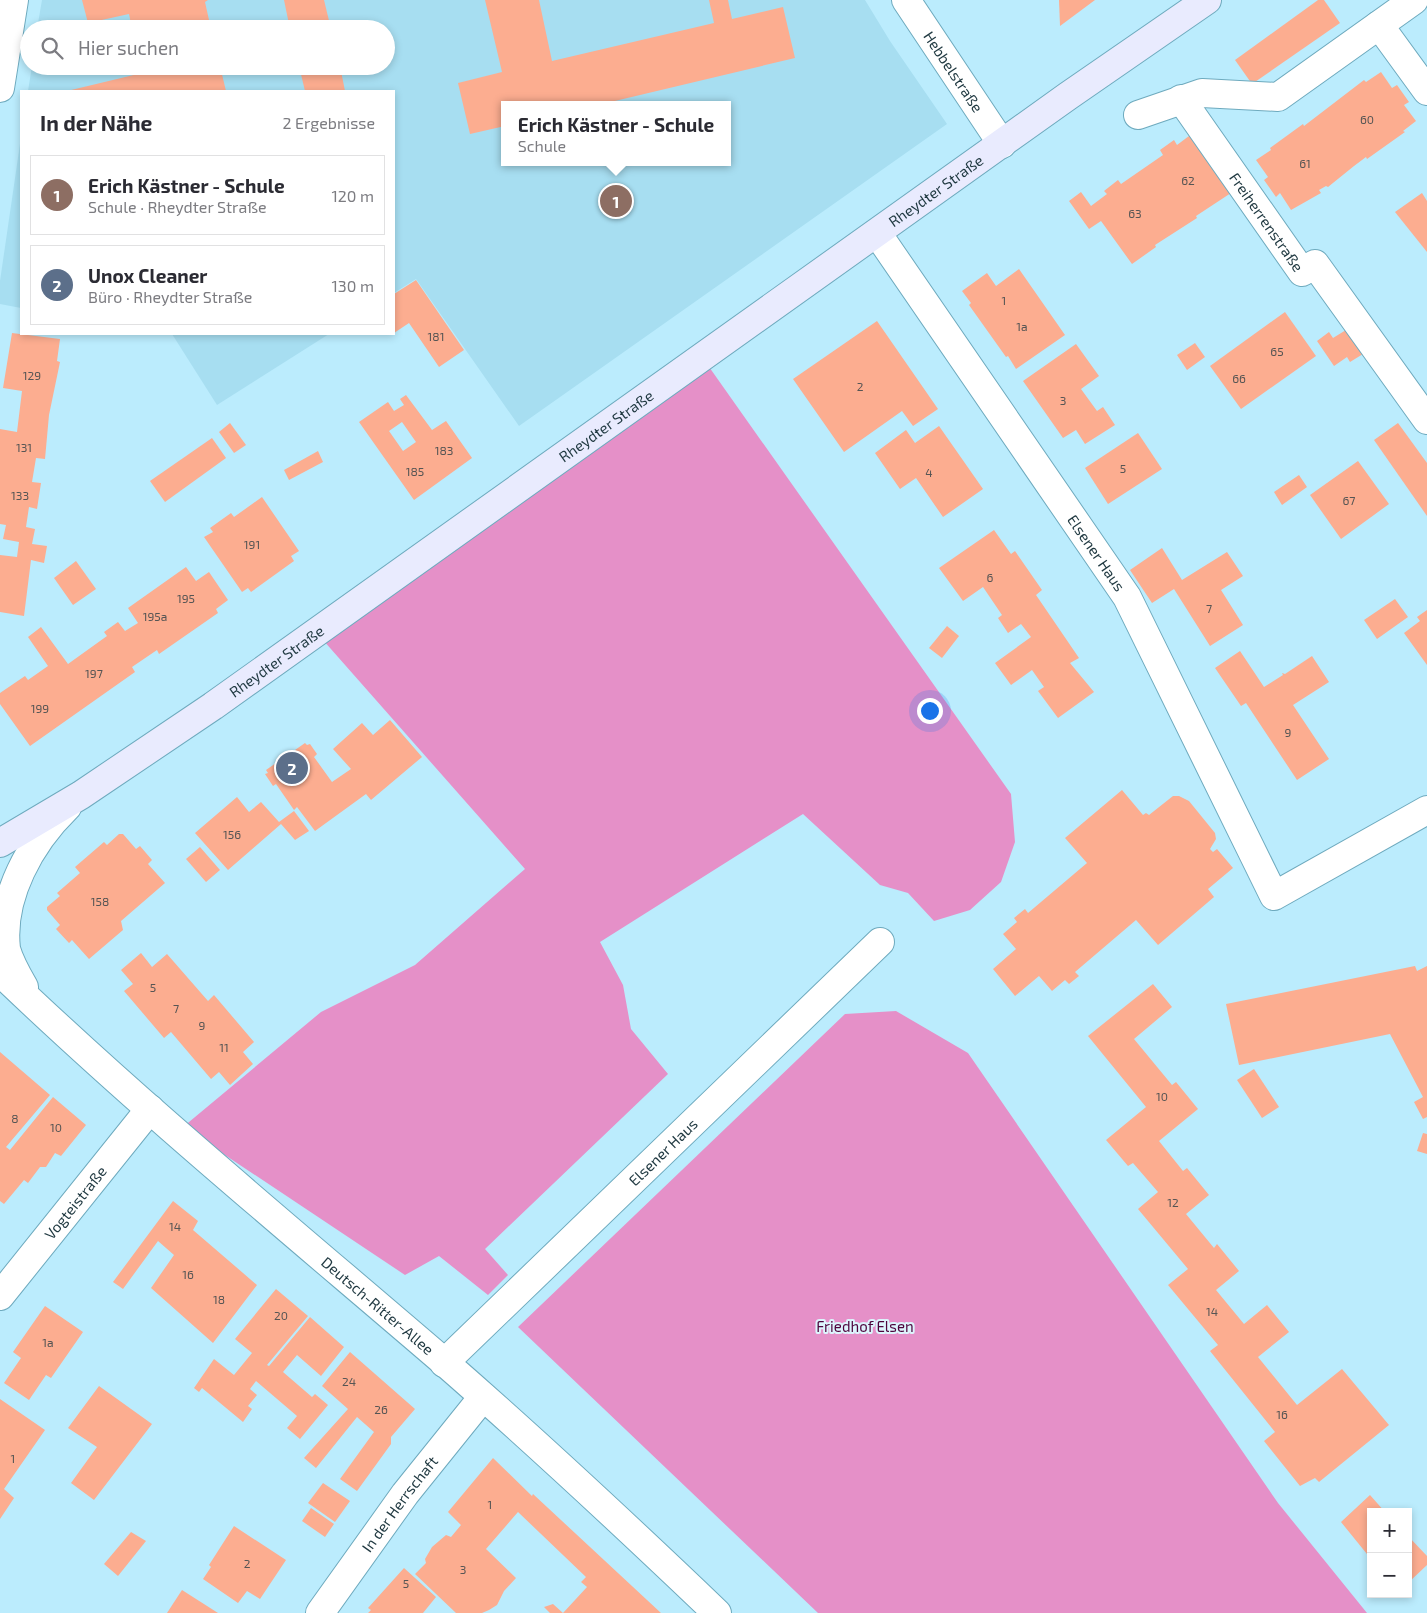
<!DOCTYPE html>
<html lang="de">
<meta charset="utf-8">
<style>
:root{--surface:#fff;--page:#f2f2f3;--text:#2b2b33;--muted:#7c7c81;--line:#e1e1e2;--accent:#ab451b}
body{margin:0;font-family:"Exo 2",sans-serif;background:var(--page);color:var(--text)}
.controls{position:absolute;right:15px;bottom:15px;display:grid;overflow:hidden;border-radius:0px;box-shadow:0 2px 8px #0003}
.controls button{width:45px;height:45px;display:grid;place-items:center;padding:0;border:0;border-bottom:1px solid var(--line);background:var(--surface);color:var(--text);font:25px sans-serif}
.you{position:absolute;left:929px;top:710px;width:18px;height:18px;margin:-12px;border:4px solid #fff;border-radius:50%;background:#1a73e8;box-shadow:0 0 0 8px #1a73e833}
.badge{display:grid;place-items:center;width:32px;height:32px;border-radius:50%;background:var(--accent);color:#fff;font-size:16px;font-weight:700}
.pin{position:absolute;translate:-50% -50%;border:2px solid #fff;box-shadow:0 1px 5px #0006}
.popup{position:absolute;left:501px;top:101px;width:230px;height:65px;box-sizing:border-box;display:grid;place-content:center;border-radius:0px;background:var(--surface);filter:drop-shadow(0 1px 4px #0005);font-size:16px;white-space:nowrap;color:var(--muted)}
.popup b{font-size:19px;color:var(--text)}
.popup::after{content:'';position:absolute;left:50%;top:100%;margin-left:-10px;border:10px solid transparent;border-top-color:var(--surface)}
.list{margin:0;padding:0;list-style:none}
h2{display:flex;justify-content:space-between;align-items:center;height:65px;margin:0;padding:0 20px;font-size:21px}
h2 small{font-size:16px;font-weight:400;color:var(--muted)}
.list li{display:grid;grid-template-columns:32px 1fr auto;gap:15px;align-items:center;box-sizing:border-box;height:80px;margin:0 10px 10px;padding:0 10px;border:1px solid var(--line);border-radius:0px}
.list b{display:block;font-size:19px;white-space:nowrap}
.list p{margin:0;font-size:16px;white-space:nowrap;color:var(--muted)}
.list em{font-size:16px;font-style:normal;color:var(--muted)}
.icon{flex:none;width:28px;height:28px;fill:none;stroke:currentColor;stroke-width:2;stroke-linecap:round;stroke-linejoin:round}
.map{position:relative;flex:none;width:1427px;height:1613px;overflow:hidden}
.search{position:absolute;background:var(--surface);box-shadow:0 2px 8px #0003;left:20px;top:20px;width:375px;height:55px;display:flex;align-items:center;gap:12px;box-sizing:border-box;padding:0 18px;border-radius:28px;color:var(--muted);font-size:19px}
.panel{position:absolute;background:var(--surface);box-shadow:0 2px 8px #0003;left:20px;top:90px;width:375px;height:245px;border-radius:0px}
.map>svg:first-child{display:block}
.built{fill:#a7def1;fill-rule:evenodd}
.green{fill:#e590c8}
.building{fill:#fcad90;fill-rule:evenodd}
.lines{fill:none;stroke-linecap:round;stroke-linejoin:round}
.minor-casing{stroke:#6eaabe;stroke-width:30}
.tertiary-casing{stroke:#6eaabe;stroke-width:30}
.secondary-casing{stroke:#6eaabe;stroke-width:30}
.minor{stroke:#fff;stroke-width:28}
.tertiary{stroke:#fff;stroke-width:28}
.secondary{stroke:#e9ebfe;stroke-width:28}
.labels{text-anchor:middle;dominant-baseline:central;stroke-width:4;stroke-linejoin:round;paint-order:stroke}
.number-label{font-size:12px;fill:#565554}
.street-label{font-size:15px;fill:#1f3840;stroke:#ddf5fd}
.park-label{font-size:15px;fill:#4e043c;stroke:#ddf5fd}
</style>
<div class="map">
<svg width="1427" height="1613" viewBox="0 0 1427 1613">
<rect width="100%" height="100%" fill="#bbecfd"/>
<g class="built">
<path d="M 42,0 L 865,0 L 890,41 L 947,124 L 519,426 L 416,279 L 394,293 L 394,91 L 28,91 L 32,66 L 386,66 L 386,29 L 37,29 ZM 505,105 L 727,105 L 727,162 L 505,162 Z"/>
<path d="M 21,137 L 21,308 L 0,304 L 0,281 Z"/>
<path d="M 172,334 L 329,334 L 217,405 Z"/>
</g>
<g class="green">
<path d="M 707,364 L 1011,794 L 1015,842 L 1001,882 L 970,910 L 934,921 L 908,893 L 880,885 L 803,814 L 600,942 L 623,985 L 631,1029 L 668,1074 L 485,1249 L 508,1275 L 488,1295 L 439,1256 L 405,1275 L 183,1127 L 321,1012 L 415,965 L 525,869 L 323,640 Z"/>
<path d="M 896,1011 L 968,1053 L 1278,1503 L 1367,1613 L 818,1613 L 518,1327 L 845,1014 Z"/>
</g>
<g class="building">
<path d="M 82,0 L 208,0 L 205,2 L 211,29 L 132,29 L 129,14 L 88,23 Z"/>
<path d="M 284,0 L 324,0 L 331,29 L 290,29 Z"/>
<path d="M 485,0 L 539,0 L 552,61 L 714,23 L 709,0 L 728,0 L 732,19 L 783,7 L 795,58 L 598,105 L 505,105 L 505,126 L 470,134 L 458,83 L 502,72 Z"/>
<path d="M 1059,0 L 1095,0 L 1060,26 Z"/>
<path d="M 1318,0 L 1324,0 L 1340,23 L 1252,84 L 1235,60 Z"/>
<path d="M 141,66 L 220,66 L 226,91 L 67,91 L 142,73 Z"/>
<path d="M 299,66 L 340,66 L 345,91 L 305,91 Z"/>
<path d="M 1381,72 L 1392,88 L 1397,85 L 1409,102 L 1404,105 L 1416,121 L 1403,131 L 1405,132 L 1367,159 L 1366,157 L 1354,166 L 1328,187 L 1326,186 L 1319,190 L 1321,193 L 1291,210 L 1280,193 L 1276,197 L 1264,180 L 1268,177 L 1256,160 L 1271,150 L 1270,148 L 1303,124 L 1304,126 L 1364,80 L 1366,82 Z"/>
<path d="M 1193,133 L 1234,191 L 1196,216 L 1197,218 L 1155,245 L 1156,247 L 1132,264 L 1101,221 L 1089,229 L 1069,201 L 1081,192 L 1091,206 L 1107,194 L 1104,191 L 1118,180 L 1121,184 L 1163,155 L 1160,150 L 1174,140 L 1177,145 Z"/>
<path d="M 1422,193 L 1427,201 L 1427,252 L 1395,212 Z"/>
<path d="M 1019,269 L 1065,335 L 1016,369 L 1008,356 L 1006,357 L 969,305 L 971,303 L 962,291 L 987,273 L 996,286 Z"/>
<path d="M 416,280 L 464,350 L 439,367 L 409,323 L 394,333 L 394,294 Z"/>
<path d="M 1285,312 L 1316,356 L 1241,409 L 1210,366 Z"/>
<path d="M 877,321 L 938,409 L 913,426 L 902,411 L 844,452 L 793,379 Z"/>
<path d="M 1346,330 L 1363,354 L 1350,362 L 1347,357 L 1334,366 L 1317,341 L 1329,332 L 1333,338 Z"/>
<path d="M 12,333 L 60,339 L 57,361 L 60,362 L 49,415 L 45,459 L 36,458 L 32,482 L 41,483 L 37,509 L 29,507 L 26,527 L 35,529 L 32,544 L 47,546 L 44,563 L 31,560 L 24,616 L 0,612 L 0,555 L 17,557 L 19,542 L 3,539 L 6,525 L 0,524 L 0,429 L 17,432 L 22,391 L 3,388 Z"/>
<path d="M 1195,343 L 1205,357 L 1187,370 L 1177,355 Z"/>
<path d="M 1076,344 L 1099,376 L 1081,389 L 1097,411 L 1103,407 L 1115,425 L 1085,444 L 1076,430 L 1063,438 L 1023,381 Z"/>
<path d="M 406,395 L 432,430 L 446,421 L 472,458 L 414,500 L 359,422 L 388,402 L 394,411 L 404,405 L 400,399 ZM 402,422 L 416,442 L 403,451 L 389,431 Z"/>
<path d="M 230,423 L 246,445 L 234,453 L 219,432 Z"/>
<path d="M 1398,423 L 1427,463 L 1427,516 L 1374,440 Z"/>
<path d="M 939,426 L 983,489 L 943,517 L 916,478 L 900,489 L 875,453 L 906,430 L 915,443 Z"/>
<path d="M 1138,433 L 1162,469 L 1108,504 L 1085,468 Z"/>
<path d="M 212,438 L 226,458 L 165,502 L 150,481 Z"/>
<path d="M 318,451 L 323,462 L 289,480 L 284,470 Z"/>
<path d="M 1358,461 L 1389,504 L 1341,539 L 1310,495 Z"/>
<path d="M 1299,475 L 1307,487 L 1282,505 L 1274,492 Z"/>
<path d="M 262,497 L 299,551 L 291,556 L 294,561 L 251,592 L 248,588 L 242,592 L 204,537 L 213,532 L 210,528 L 231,513 L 234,517 Z"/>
<path d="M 994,530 L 1011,554 L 1015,551 L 1042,590 L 1036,595 L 1079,658 L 1070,663 L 1094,692 L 1058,718 L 1038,691 L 1044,687 L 1032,670 L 1011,685 L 995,663 L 1031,637 L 1021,624 L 1008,633 L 998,618 L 1002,615 L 983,587 L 963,601 L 939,568 Z"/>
<path d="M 1162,548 L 1182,580 L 1227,552 L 1243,576 L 1221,590 L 1243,625 L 1210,646 L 1174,589 L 1152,603 L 1130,570 Z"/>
<path d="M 76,561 L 96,589 L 73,605 L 54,578 Z"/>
<path d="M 186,567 L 196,581 L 209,572 L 228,600 L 216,609 L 218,613 L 159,654 L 157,650 L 132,667 L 135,672 L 30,746 L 0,704 L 0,693 L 25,676 L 28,680 L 48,666 L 28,637 L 41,627 L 68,664 L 107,636 L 104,632 L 118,622 L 125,631 L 138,623 L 128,608 Z"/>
<path d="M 1395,599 L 1408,617 L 1377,639 L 1364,620 Z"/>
<path d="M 1427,610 L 1427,665 L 1404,633 L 1420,621 L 1417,617 Z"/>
<path d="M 947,626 L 959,636 L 942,658 L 929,648 Z"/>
<path d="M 1240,651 L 1264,687 L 1283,675 L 1282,673 L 1285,674 L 1312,656 L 1329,682 L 1293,705 L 1329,759 L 1297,780 L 1246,703 L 1241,706 L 1215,668 Z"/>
<path d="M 390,720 L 422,757 L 371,800 L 366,794 L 315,831 L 297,807 L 294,810 L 276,784 L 273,786 L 265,774 L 268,773 L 266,770 L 276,763 L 278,765 L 296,752 L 295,750 L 305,743 L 307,745 L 310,744 L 317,754 L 314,757 L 332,782 L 351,769 L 333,749 L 362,723 L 373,735 Z"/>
<path d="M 1122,790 L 1143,815 L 1146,813 L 1149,815 L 1173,796 L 1179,796 L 1189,801 L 1215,833 L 1216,839 L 1210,849 L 1213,852 L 1217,849 L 1233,868 L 1208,889 L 1214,897 L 1158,945 L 1136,920 L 1075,972 L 1079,976 L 1069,984 L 1065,980 L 1052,991 L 1039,976 L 1015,996 L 993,969 L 1016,949 L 1003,934 L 1017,922 L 1014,918 L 1025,909 L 1028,913 L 1087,863 L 1065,838 Z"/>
<path d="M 237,797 L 249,812 L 261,802 L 279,822 L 294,811 L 309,831 L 295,840 L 281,824 L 228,870 L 195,833 Z"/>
<path d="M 119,834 L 123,834 L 136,849 L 140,846 L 152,860 L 148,864 L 165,883 L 121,921 L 123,930 L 89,959 L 72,940 L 69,943 L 56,929 L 60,925 L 47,910 L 47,907 L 60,896 L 57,893 L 80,873 L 75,867 L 104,842 L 107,845 Z"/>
<path d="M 200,847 L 220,870 L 206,882 L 186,859 Z"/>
<path d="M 141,953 L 152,967 L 167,954 L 208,1001 L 214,995 L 254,1042 L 243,1052 L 253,1064 L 230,1085 L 219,1072 L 211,1079 L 171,1032 L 164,1038 L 124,991 L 133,984 L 121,970 Z"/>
<path d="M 1415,966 L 1417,971 L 1427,966 L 1427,1117 L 1423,1119 L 1414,1102 L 1423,1097 L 1390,1034 L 1239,1065 L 1226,1004 Z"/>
<path d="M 1153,984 L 1172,1007 L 1134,1039 L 1172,1085 L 1176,1082 L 1198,1109 L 1159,1141 L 1183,1171 L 1187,1168 L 1209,1195 L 1186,1214 L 1214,1248 L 1217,1244 L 1239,1271 L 1216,1290 L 1244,1324 L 1267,1305 L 1289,1332 L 1258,1357 L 1297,1405 L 1342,1369 L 1389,1425 L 1319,1482 L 1315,1478 L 1300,1486 L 1264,1441 L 1275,1432 L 1210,1351 L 1218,1345 L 1168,1285 L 1188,1269 L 1138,1209 L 1158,1192 L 1133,1163 L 1128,1166 L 1106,1140 L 1146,1107 L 1088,1036 Z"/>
<path d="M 0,1052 L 50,1095 L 6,1147 L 10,1150 L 53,1097 L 86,1125 L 61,1156 L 55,1153 L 46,1167 L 40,1167 L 28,1183 L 24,1180 L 4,1204 L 0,1201 Z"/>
<path d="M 1254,1069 L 1279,1107 L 1262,1118 L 1237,1080 Z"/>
<path d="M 1423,1133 L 1427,1134 L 1427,1154 L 1417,1151 Z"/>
<path d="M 173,1201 L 198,1221 L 193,1230 L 257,1285 L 213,1343 L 151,1288 L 174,1255 L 158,1241 L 123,1289 L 113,1282 Z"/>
<path d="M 276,1289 L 308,1316 L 267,1365 L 269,1366 L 310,1317 L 344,1347 L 321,1376 L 297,1355 L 283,1372 L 312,1397 L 315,1394 L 328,1405 L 300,1439 L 287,1428 L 297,1416 L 256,1381 L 250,1389 L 257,1395 L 248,1406 L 252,1409 L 243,1422 L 202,1388 L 199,1392 L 194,1388 L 214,1359 L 234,1375 L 252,1353 L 235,1339 Z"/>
<path d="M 45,1306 L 83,1332 L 51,1378 L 46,1375 L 29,1400 L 4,1383 L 21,1358 L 13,1352 Z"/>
<path d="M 350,1352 L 415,1409 L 391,1437 L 391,1444 L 357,1491 L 340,1479 L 374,1432 L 357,1417 L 316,1468 L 304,1458 L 348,1409 L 322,1386 Z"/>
<path d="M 99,1386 L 152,1424 L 94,1500 L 71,1483 L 97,1447 L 68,1428 Z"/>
<path d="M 0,1399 L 45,1430 L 4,1489 L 14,1498 L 0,1519 Z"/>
<path d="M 493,1458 L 532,1496 L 533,1494 L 661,1613 L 550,1613 L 544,1607 L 553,1604 L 563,1613 L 587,1587 L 581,1582 L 586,1577 L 518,1512 L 486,1549 L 516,1578 L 504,1591 L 497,1605 L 489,1610 L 482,1613 L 456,1613 L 415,1574 L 426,1563 L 425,1559 L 432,1547 L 446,1535 L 451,1537 L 461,1525 L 448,1512 Z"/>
<path d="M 323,1483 L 350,1501 L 335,1522 L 308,1503 Z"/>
<path d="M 1370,1495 L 1385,1512 L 1371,1512 L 1371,1559 L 1341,1522 Z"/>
<path d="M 311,1508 L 334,1524 L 325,1537 L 302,1521 Z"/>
<path d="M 234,1526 L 286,1560 L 260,1599 L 247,1591 L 238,1603 L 203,1579 L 211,1567 L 209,1565 Z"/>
<path d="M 131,1532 L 146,1541 L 118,1576 L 104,1564 Z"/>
<path d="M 1408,1536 L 1427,1556 L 1427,1565 L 1408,1583 Z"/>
<path d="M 404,1568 L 436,1597 L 423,1613 L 368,1613 L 371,1610 L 368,1608 Z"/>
<path d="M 182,1590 L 218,1613 L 167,1613 Z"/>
</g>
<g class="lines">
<g class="minor-casing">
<g id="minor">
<path id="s1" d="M 906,0 L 1002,144"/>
<path d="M 1379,25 L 1427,91"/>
<path d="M 0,88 L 14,0"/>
<path id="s2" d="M 1181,99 L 1302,272 L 1315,264 L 1427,420"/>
<path d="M 1138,115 L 1202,93 L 1278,97 L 1414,0"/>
<path id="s3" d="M 877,233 L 1127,597 L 1274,896 L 1427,810"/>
<path id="s4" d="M 0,1296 L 150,1109"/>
<path id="s5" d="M 444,1363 L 880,942"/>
<path id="s6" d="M 320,1613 L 405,1494 L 483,1397"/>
</g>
</g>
<g class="tertiary-casing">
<g id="tertiary">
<path id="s7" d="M 0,972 C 142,1108 294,1233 443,1361 C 537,1443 627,1527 717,1613"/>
<path d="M 24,987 C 17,975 10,963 6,949 C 0,896 31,842 67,807"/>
</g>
</g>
<g class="secondary-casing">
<g id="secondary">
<path id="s8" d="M 0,843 L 81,795 L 213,706 L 1068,96 L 1207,0"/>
</g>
</g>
<use href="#minor" class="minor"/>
<use href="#tertiary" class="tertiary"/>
<use href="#secondary" class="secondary"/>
</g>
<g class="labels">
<g class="number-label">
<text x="1367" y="119">60</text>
<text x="1305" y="163">61</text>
<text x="1188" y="180">62</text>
<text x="1135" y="213">63</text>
<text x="1004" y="300">1</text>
<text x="1022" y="326">1a</text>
<text x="436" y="336">181</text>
<text x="1277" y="351">65</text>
<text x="32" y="375">129</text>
<text x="1239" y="378">66</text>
<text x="860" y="386">2</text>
<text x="1063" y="400">3</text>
<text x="24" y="447">131</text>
<text x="444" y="450">183</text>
<text x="1123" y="468">5</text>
<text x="415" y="471">185</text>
<text x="929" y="472">4</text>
<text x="20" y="495">133</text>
<text x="1349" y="500">67</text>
<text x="252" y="544">191</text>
<text x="990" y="577">6</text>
<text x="186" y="598">195</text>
<text x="1209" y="608">7</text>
<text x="155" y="616">195a</text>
<text x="94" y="673">197</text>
<text x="40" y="708">199</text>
<text x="1288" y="732">9</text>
<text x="232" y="834">156</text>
<text x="100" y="901">158</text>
<text x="153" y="987">5</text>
<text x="176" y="1008">7</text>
<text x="202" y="1025">9</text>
<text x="224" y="1047">11</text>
<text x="1162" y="1096">10</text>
<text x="15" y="1118">8</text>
<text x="56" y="1127">10</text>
<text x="1173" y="1202">12</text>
<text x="175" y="1226">14</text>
<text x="188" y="1274">16</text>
<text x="219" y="1299">18</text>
<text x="1212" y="1311">14</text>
<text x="281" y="1315">20</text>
<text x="48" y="1342">1a</text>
<text x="349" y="1381">24</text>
<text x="381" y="1409">26</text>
<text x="1282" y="1414">16</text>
<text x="13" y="1458">1</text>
<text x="490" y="1504">1</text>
<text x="247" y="1563">2</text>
<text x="463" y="1569">3</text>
<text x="406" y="1583">5</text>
</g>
<g class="street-label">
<text stroke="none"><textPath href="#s1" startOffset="86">Hebbelstraße</textPath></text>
<text stroke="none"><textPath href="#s8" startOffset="1141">Rheydter Straße</textPath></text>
<text stroke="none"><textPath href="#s2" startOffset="150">Freiherrenstraße</textPath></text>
<text stroke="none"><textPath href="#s8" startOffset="736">Rheydter Straße</textPath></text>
<text stroke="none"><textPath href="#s3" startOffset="388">Elsener Haus</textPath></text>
<text stroke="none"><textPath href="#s8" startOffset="331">Rheydter Straße</textPath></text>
<text stroke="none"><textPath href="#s5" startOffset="304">Elsener Haus</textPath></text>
<text stroke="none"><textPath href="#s4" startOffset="120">Vogteistraße</textPath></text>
<text stroke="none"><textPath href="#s7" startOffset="504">Deutsch-Ritter-Allee</textPath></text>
<text stroke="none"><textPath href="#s6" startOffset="135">In der Herrschaft</textPath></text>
</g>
<g class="park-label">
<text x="865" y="1326">Friedhof Elsen</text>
</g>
</g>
</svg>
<div class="controls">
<button>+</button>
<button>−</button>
</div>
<div class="you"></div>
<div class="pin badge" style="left:616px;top:201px;background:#8d6e63">1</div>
<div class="popup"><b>Erich Kästner - Schule</b>Schule</div>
<div class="pin badge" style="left:292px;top:768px;background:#5c6f8a">2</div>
<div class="search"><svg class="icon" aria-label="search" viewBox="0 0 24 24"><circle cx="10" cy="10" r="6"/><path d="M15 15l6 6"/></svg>Hier suchen</div>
<section class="panel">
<h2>In der Nähe<small>2 Ergebnisse</small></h2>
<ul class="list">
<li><span class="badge" style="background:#8d6e63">1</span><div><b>Erich Kästner - Schule</b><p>Schule · Rheydter Straße</p></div><em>120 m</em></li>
<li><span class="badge" style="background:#5c6f8a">2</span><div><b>Unox Cleaner</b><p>Büro · Rheydter Straße</p></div><em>130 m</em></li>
</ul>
</section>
</div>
